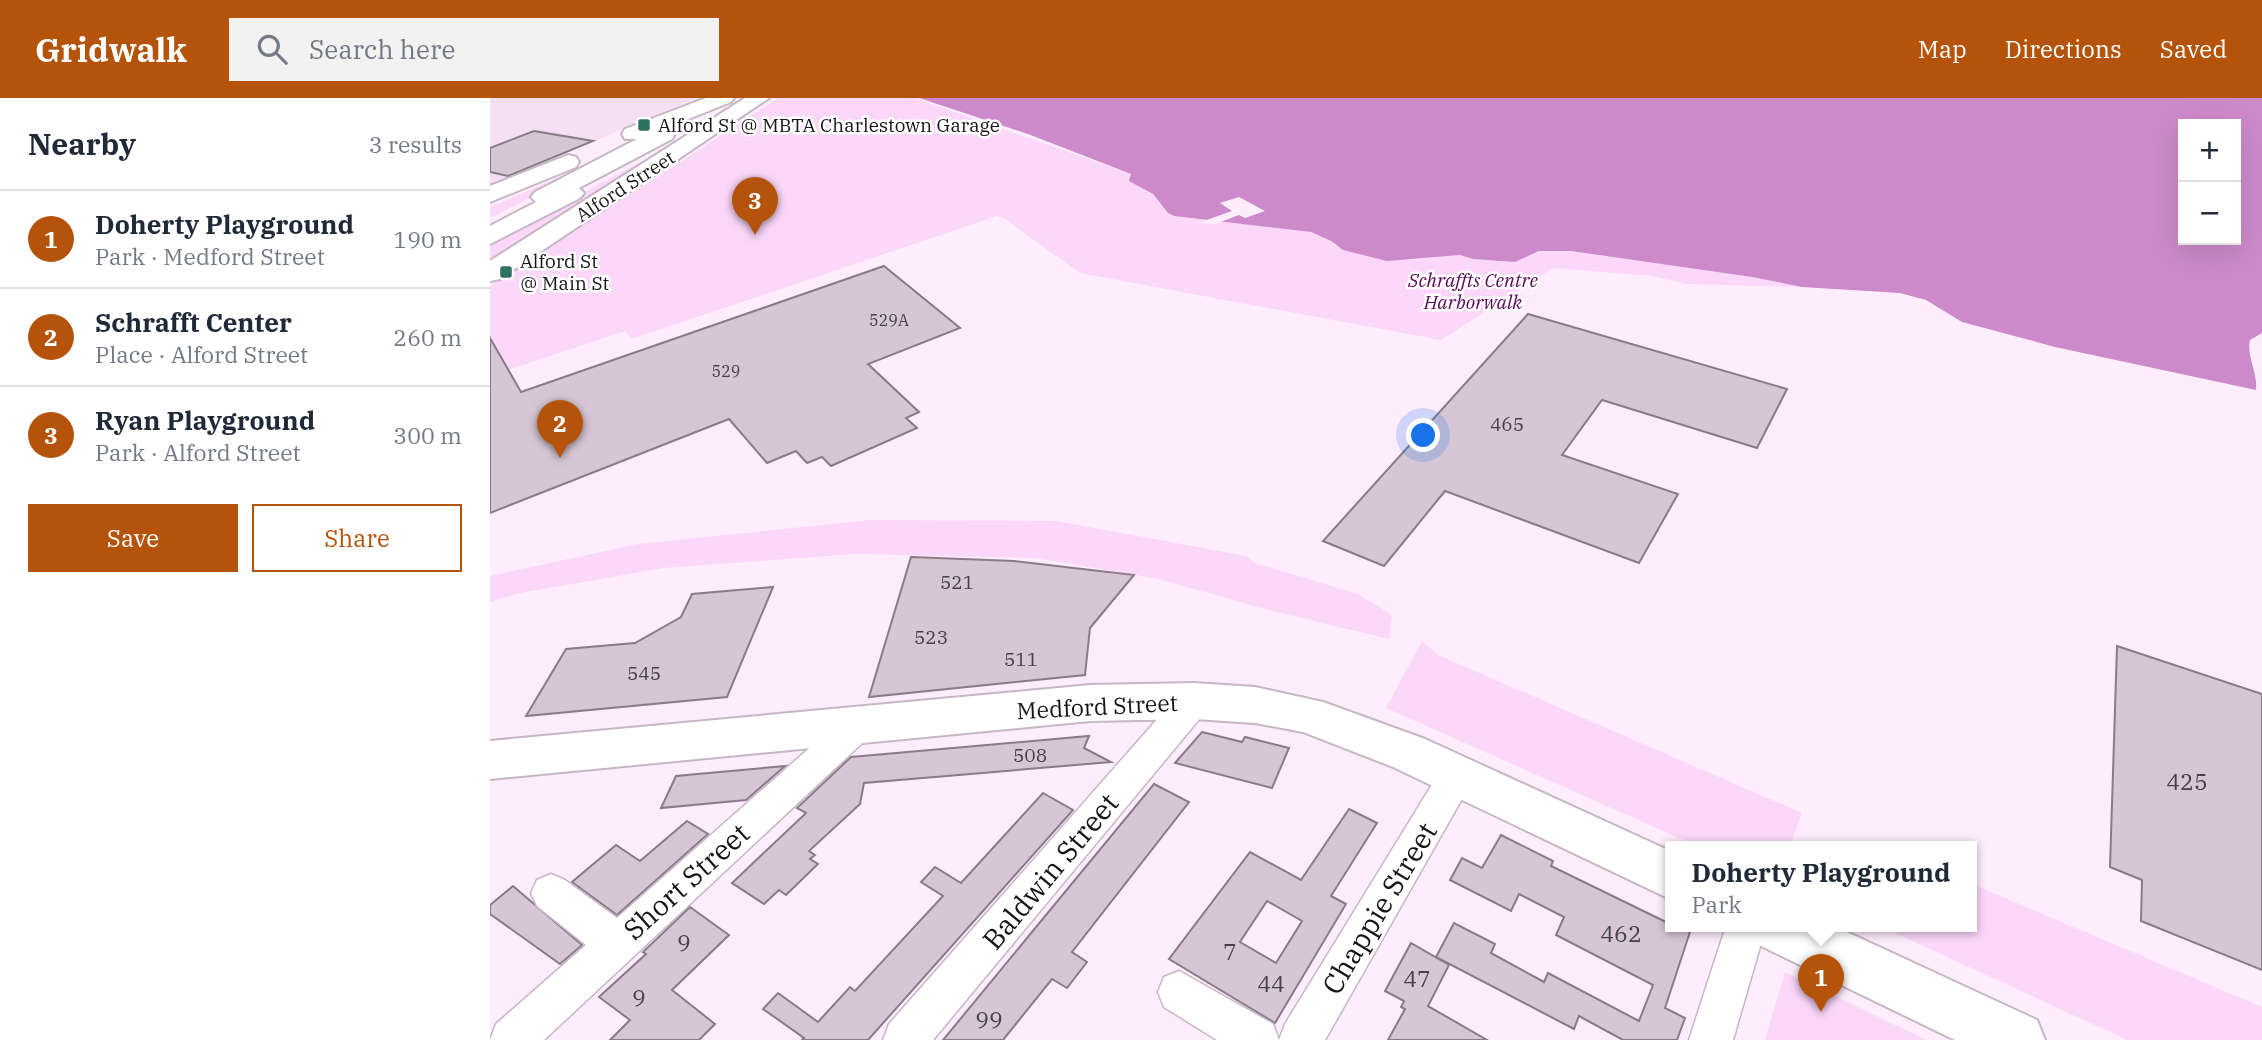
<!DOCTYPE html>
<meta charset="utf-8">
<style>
:root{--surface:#fff;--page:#f2f2f3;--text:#1f2937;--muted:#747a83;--line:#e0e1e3;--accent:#b45309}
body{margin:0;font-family:"IBM Plex Serif",serif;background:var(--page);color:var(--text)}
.controls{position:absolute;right:21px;top:21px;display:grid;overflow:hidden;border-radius:0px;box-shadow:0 7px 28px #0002}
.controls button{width:63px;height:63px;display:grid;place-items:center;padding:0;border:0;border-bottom:2px solid var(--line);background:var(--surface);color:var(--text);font:35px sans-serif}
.you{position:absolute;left:934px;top:338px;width:24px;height:24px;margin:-18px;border:5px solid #fff;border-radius:50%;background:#1a73e8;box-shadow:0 0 0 10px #1a73e833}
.badge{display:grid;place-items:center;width:46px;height:46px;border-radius:50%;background:var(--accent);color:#fff;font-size:23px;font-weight:700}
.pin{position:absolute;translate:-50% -58px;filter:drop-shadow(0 2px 4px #0008)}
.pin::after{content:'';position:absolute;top:37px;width:24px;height:21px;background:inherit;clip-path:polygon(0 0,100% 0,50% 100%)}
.popup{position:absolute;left:1175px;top:743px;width:312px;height:91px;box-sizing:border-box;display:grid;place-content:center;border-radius:0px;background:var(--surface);filter:drop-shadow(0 2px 5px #0005);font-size:23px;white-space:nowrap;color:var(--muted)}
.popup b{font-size:26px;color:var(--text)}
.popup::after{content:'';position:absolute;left:50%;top:100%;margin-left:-14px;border:14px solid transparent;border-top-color:var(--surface)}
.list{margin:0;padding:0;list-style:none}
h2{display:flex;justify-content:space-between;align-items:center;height:91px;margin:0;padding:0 28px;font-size:30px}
h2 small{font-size:23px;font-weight:400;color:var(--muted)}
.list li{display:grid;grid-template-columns:46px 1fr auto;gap:21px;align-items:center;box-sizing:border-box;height:98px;padding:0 28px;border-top:2px solid var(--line)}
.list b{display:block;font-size:26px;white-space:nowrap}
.list p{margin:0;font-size:23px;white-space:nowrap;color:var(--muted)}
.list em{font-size:23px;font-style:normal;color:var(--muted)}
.actions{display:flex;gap:14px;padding:21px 28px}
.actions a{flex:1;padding:16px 0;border:2px solid var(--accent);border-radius:0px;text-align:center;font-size:24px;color:var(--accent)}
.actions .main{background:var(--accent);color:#fff}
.icon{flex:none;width:38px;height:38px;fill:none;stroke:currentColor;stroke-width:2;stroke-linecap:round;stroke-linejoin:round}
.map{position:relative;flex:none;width:1772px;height:942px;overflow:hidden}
header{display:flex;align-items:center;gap:42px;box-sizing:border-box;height:98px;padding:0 35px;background:var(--accent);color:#fff}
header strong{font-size:33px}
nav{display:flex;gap:38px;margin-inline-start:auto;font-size:24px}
.search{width:490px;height:63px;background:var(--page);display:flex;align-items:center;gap:18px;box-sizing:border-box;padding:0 24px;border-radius:0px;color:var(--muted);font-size:26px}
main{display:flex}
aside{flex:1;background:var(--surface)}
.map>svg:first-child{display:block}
.built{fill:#f4dff4}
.green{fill:#fbd7f9}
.water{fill:#cc8aca;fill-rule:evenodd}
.pier{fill:#feedfd}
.building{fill:#d7c7d6;stroke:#8a7b89;stroke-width:2;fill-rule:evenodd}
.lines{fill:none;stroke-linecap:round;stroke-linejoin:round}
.minor-casing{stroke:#c6b7c5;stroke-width:3}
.major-casing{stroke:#c6b7c5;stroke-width:4}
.minor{fill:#fff;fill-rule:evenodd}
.major{fill:#fff;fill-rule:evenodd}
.poi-dot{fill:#2d7163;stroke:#fff;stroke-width:2.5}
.labels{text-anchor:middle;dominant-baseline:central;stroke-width:5;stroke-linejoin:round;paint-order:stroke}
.far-number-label{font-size:16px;fill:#484048}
.far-poi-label{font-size:19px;fill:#181318;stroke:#fff;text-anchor:start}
.far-street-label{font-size:19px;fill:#181318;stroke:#fff}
.far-park-label{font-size:19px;font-style:italic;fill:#5b085c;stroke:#fff}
.number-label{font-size:19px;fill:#484048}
.street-label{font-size:23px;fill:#181318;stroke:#fff}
.near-number-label{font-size:23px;fill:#484048}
.near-street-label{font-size:28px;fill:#181318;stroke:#fff}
</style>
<header>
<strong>Gridwalk</strong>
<div class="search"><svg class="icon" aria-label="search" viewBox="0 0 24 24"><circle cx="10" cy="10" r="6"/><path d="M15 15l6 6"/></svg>Search here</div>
<nav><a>Map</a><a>Directions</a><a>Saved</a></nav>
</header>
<main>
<aside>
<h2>Nearby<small>3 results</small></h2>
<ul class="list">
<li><span class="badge">1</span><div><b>Doherty Playground</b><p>Park · Medford Street</p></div><em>190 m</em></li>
<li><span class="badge">2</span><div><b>Schrafft Center</b><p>Place · Alford Street</p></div><em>260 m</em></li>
<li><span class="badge">3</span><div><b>Ryan Playground</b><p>Park · Alford Street</p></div><em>300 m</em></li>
</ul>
<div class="actions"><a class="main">Save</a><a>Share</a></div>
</aside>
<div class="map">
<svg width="1772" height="942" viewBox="0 0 1772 942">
<rect width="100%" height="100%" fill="#feedfd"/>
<path class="built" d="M 0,0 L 206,0 L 0,87 Z"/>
<g class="green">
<path d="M 288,0 L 425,0 L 641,76 L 684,118 L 821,134 L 841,143 L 845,148 L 923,162 L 970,157 L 983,161 L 1025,164 L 1049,153 L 1081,153 L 1262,179 L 1312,189 L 1198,186 L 1162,178 L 1063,170 L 951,242 L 590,175 L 515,121 L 507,118 L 142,241 L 135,233 L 0,278 L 0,188 Z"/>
<path d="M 194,20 L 197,20 L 0,120 L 0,109 L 91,70 L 138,44 Z"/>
<path d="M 190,43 L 0,166 L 0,144 Z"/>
<path d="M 380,422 L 566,423 L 756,458 L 765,465 L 868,496 L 902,517 L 899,541 L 775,511 L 669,481 L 545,460 L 365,456 L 174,470 L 30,495 L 0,504 L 0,478 L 148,446 Z"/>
<path d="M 932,543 L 948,557 L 1312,715 L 1300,748 L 1207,748 L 896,610 Z"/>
<path d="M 1482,786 L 1772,909 L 1772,942 L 1637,942 L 1390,828 L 1482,828 Z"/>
<path d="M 1295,874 L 1436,942 L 1275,942 Z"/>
</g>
<path class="water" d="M 429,0 L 1772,0 L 1772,235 L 1760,242 C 1756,257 1768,275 1766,292 L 1565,249 L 1472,224 L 1436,202 L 1410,195 L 1312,189 L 1262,179 L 1081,153 L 1049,153 L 1025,164 L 983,161 L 970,157 L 897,163 L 853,152 L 841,143 L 821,134 L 684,118 L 678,115 L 663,96 L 639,83 L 641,76 L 538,36 ZM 1693,26 L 1746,26 L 1746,142 L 1693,142 Z"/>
<path class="pier" d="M 749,99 L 775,113 L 755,120 L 749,117 L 725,126 L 708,125 L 742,113 L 730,105 Z"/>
<g class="building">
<path d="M 44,33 L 103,43 L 18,78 L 0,74 L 0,50 Z"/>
<path d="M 394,168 L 470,230 L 378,266 L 429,314 L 416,320 L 427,330 L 341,368 L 332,359 L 317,365 L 306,353 L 277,365 L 239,321 L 0,415 L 0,240 L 31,294 Z"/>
<path d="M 1038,216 L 1297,291 L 1267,350 L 1112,302 L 1072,357 L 1188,396 L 1149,465 L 955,393 L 894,468 L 833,443 Z"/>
<path d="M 421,459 L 524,463 L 644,477 L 600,530 L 595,577 L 379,599 Z"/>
<path d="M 283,489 L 237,599 L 36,618 L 76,551 L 145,545 L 191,519 L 202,496 Z"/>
<path d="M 1627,548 L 1772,596 L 1772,872 L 1651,823 L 1652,782 L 1620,769 Z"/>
<path d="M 712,634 L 752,644 L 755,639 L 799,650 L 782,690 L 685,665 Z"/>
<path d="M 599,638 L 594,650 L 621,664 L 374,685 L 370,706 L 319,753 L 325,757 L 320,761 L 328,766 L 296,797 L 289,792 L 274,806 L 242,785 L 316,715 L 307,710 L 361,659 Z"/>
<path d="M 295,668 L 256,702 L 171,710 L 186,678 Z"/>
<path d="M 664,686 L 699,704 L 582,854 L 597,864 L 577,890 L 562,881 L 513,942 L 453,942 Z"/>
<path d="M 553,695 L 583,712 L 378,942 L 312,942 L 314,940 L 273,911 L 288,895 L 328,924 L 360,889 L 365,893 L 453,798 L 431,784 L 445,769 L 471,785 Z"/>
<path d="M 859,711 L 887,725 L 841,798 L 856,806 L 785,925 L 679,861 L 760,754 L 811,782 ZM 777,803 L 812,823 L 786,865 L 750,844 Z"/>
<path d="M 197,723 L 218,736 L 127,817 L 82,784 L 126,747 L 150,763 Z"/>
<path d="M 1011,737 L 1063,763 L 1061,768 L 1180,826 L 1180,828 L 1200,834 L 1175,910 L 1195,920 L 1187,942 L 1133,942 L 1089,918 L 1084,931 L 946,859 L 964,825 L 1005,846 L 1001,855 L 1054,884 L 1058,875 L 1149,923 L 1163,887 L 1066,837 L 1074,819 L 1029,796 L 1021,813 L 960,782 L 972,760 L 992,770 Z"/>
<path d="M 23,788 L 92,847 L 70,866 L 0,816 L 0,807 Z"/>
<path d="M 200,809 L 239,837 L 182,892 L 225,926 L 209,942 L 120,942 L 140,922 L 109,899 L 156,856 L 153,854 Z"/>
<path d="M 921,845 L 959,867 L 938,908 L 997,942 L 898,942 L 915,911 L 911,909 L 914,903 L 895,893 Z"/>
</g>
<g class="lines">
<g class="minor-casing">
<g id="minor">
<path d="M 704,589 L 716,593 L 721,603 L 716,613 L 443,942 L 393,942 L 399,926 L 692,593 Z"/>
<path d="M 371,611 L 383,615 L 388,625 L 383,635 L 54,942 L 0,942 L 6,926 L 96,847 L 47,808 L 41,795 L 47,782 L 61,776 L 75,782 L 127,820 L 359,615 Z"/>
<path d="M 967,663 L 980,667 L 985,678 L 835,942 L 727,942 L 674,909 L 668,894 L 674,879 L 689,873 L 783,926 L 789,942 L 795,926 L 954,667 Z"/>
<path d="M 1236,828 L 1276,828 L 1243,942 L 1199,942 Z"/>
</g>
</g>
<g class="major-casing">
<g id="major">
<path d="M 216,0 L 244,0 L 241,4 L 176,30 L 185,36 L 182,41 L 89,90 L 94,95 L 90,100 L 0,146 L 0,128 L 46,104 L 41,99 L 45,94 L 147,41 L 135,41 L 132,36 L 135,31 Z"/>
<path d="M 255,0 L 279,0 L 10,181 L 0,183 L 0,163 Z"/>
<path d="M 78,57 L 86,59 L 89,64 L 86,69 L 0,104 L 0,88 Z"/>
<path d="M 704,585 L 765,589 L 833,604 L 935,641 L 1180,753 L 1180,801 L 903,669 L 813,634 L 765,625 L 704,621 L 600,623 L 0,681 L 0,643 L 600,587 Z"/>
<path d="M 1260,828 L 1344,828 L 1547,922 L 1555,942 L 1465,942 L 1267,846 Z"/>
</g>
</g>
<use href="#minor" class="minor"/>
<use href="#major" class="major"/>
</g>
<g class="poi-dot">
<rect x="147" y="20" width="14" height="14" rx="3.5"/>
<rect x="9" y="167" width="14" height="14" rx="3.5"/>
</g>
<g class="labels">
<g class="far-number-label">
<text x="399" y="222">529A</text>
<text x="236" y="273">529</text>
</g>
<g class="far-poi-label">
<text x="168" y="27">Alford St @ MBTA Charlestown Garage</text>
<text x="30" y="163">Alford St<tspan x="30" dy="22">@ Main St</tspan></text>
</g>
<g class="far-street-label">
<text transform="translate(135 88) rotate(-33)">Alford Street</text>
</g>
<g class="far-park-label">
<text x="983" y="182">Schraffts Centre<tspan x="983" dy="22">Harborwalk</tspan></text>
</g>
<g class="number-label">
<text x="1017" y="326">465</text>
<text x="467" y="484">521</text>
<text x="441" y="539">523</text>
<text x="531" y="561">511</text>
<text x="154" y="575">545</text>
<text x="540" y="657">508</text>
</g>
<g class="street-label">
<text transform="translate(607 608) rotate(-3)">Medford Street</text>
</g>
<g class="near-number-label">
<text x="1697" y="683">425</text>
<text x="1131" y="835">462</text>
<text x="194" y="844">9</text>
<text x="740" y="853">7</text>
<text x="927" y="880">47</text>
<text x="781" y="885">44</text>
<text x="149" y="899">9</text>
<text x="499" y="921">99</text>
</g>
<g class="near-street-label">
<text transform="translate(560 773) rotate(-50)">Baldwin Street</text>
<text transform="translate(196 783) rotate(-42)">Short Street</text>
<text transform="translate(889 810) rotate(-59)">Chappie Street</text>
</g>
</g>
</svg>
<div class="controls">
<button>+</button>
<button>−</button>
</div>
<div class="you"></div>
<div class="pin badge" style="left:1331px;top:914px">1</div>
<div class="popup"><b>Doherty Playground</b>Park</div>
<div class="pin badge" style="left:70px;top:360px">2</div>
<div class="pin badge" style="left:265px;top:137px">3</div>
</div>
</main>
